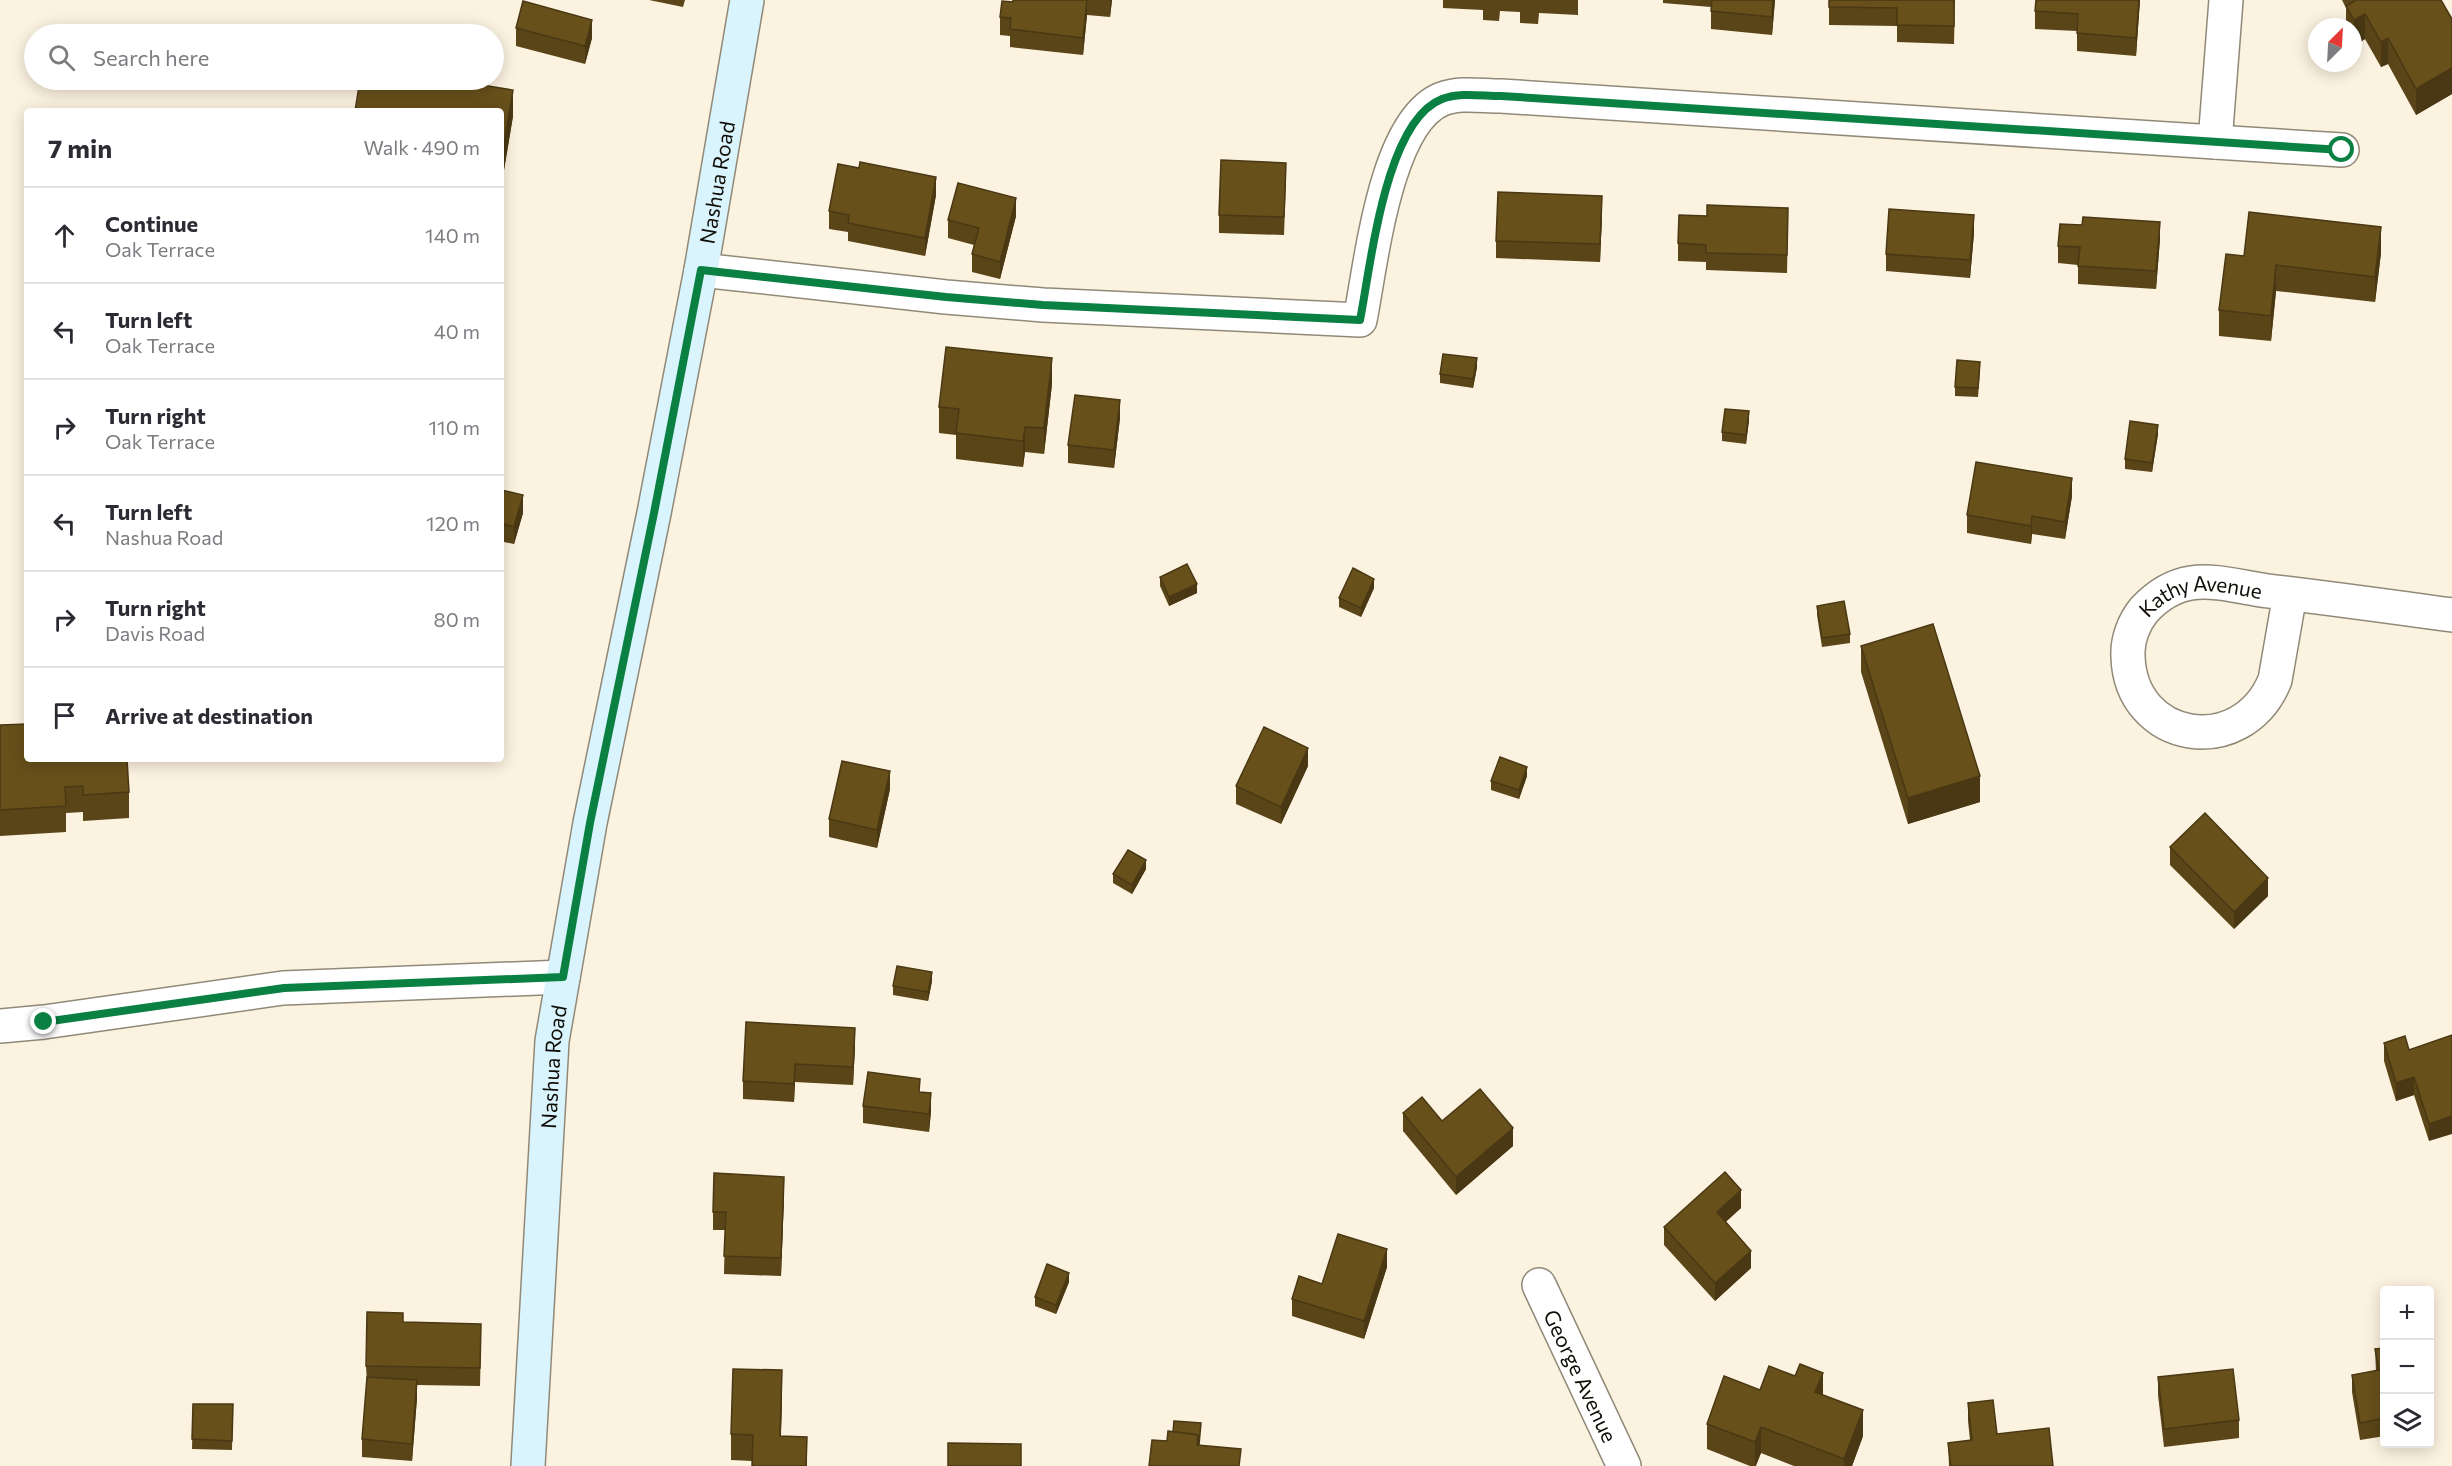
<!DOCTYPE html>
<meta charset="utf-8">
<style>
:root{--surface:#fff;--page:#f2f2f3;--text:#2b2b33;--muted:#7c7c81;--line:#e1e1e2}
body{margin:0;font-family:Commissioner,sans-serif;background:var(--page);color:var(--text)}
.controls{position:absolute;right:18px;bottom:18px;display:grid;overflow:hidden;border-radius:6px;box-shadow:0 3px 15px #0003}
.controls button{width:54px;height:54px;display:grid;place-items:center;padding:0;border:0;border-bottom:2px solid var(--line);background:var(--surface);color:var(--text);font:30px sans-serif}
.compass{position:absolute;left:2308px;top:18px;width:54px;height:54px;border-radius:50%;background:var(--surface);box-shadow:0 3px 15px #0003;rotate:24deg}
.stop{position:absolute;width:18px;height:18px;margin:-14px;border:4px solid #0b8043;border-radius:50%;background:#fff}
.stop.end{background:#0b8043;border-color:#fff;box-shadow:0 2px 6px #0008}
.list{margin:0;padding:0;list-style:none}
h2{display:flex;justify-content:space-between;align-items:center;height:78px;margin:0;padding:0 24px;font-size:26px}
h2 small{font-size:20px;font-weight:400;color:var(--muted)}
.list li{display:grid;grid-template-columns:39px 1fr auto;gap:18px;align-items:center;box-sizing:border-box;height:96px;padding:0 24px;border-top:2px solid var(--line)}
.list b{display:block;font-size:22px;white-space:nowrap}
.list p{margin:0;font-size:20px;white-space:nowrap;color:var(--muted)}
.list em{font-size:20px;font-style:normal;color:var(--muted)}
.icon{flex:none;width:33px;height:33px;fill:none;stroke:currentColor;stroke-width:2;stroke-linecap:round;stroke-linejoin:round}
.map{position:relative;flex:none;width:2452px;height:1466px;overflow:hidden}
.search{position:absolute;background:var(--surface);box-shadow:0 3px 15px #0003;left:24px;top:24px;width:480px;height:66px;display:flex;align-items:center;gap:15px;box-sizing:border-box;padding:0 21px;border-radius:33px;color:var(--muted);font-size:22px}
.panel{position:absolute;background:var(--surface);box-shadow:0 3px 15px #0003;left:24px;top:108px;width:480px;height:654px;border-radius:6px}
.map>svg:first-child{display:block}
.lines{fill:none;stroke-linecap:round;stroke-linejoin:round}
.street-casing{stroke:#918978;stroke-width:36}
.secondary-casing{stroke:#918978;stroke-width:36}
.street{stroke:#fff;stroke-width:33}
.secondary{stroke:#d9f4fc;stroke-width:33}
.wall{fill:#594517}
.shaded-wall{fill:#493813}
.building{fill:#68501b;stroke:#493813;stroke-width:1.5}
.route{stroke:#0b8043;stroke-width:8}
.labels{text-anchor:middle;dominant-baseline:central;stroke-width:6;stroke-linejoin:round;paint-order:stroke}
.street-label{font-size:21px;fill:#100d07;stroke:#fff}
</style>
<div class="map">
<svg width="2452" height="1466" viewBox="0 0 2452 1466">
<rect width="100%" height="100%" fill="#fcf2e0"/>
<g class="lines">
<g class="street-casing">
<g id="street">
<path d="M 2215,142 L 2342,150"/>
<path d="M 701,270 L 946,297 L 1043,305 L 1360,320 C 1371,265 1385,122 1442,99 C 1460,92 1482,96 1501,96 L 2215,142 L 2226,0"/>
<path id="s1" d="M 2290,594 L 2275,680 C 2242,761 2130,743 2128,656 C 2127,640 2134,622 2144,610 C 2157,596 2172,586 2191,583 C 2215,579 2244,588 2268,591 C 2327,598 2386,606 2444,614 L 2452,615"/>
<path d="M 0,1026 L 44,1022 L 283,988 L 563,977"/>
<path id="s2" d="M 1539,1285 L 1624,1466"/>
</g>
</g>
<g class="secondary-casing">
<g id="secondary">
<path id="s3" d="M 528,1466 L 552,1041 L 590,823 L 654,513 L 701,270 L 747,0"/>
</g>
</g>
<use href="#street" class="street"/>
<use href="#secondary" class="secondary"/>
</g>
<g class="wall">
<path d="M 649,0 L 685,0 L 683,7 Z"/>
<path d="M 1013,0 L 1112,0 L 1110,17 L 1087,15 L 1083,55 L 1010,47 L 1010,36 L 1000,35 L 1000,17 L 1013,2 Z"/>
<path d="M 1443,0 L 1578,0 L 1578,15 L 1539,13 L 1538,24 L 1520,23 L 1520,12 L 1500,11 L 1499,21 L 1483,20 L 1483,10 L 1443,8 Z"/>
<path d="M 1663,0 L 1775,0 L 1772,35 L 1711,29 L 1711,7 L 1663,3 Z"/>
<path d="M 1829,0 L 1955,0 L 1954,44 L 1897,42 L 1897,26 L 1829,25 Z"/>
<path d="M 2140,0 L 2136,56 L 2077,51 L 2077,31 L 2035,29 L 2035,11 Z"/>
<path d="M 2342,0 L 2441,0 L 2452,19 L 2452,94 L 2416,115 L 2388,64 L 2381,67 L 2365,39 L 2354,46 L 2353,44 L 2353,27 L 2346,27 L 2346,8 Z"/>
<path d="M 516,28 L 592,38 L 585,64 L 516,46 Z"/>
<path d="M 501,111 L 513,116 L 503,176 L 501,175 Z"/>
<path d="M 1286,180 L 1284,235 L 1219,233 L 1219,215 Z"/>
<path d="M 936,195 L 925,256 L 848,241 L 848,232 L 829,229 L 829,211 Z"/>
<path d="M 1602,214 L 1600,262 L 1496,258 L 1496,241 Z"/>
<path d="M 1016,216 L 1000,279 L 972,272 L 972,254 L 974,245 L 948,238 L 948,220 Z"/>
<path d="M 1788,225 L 1787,273 L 1706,270 L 1706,262 L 1678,261 L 1678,243 Z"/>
<path d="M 1974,233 L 1970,278 L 1886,271 L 1886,254 Z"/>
<path d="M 2160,239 L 2156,289 L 2078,284 L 2078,265 L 2058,263 L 2058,246 Z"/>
<path d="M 2381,253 L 2375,302 L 2276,291 L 2271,341 L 2219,336 L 2219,310 L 2244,256 Z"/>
<path d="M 1477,367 L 1473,388 L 1440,383 L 1440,374 Z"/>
<path d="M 1980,371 L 1978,397 L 1955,396 L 1955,387 Z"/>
<path d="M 1052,384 L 1044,454 L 1025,452 L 1023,467 L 956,459 L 956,435 L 939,433 L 939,407 Z"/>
<path d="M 1120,418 L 1114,468 L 1068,463 L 1068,445 Z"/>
<path d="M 1749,420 L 1746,444 L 1722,441 L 1722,432 Z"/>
<path d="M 2158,434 L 2152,472 L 2125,469 L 2125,459 Z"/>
<path d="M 501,490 L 523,513 L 514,544 L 504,542 L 501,554 Z"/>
<path d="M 2072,496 L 2065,539 L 2032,534 L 2031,544 L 1967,533 L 1967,515 Z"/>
<path d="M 1160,577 L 1197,593 L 1169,606 L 1160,586 Z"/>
<path d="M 1374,588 L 1361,617 L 1339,607 L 1339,598 Z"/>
<path d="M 1817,606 L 1850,634 L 1850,643 L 1822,647 L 1817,615 Z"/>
<path d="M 1861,646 L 1980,802 L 1908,824 L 1861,672 Z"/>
<path d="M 0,725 L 27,759 L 129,792 L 129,818 L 83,821 L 83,812 L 66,813 L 66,832 L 0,836 Z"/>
<path d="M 1308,766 L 1281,824 L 1236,804 L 1236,786 Z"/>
<path d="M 1527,776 L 1519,799 L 1491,790 L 1491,781 Z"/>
<path d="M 890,789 L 877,848 L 829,837 L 829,819 Z"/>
<path d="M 2170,847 L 2268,896 L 2234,929 L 2170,865 Z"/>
<path d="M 1146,869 L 1132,894 L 1113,883 L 1113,874 Z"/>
<path d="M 932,981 L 928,1001 L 893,995 L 893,986 Z"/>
<path d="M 2452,1035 L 2429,1141 L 2414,1095 L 2396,1101 L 2384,1061 L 2384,1043 L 2409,1050 Z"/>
<path d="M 855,1046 L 853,1085 L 795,1082 L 794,1102 L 743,1099 L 743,1081 Z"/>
<path d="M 920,1092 L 931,1111 L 929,1132 L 863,1123 L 863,1106 Z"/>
<path d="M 1403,1113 L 1442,1121 L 1513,1146 L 1456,1195 L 1403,1131 Z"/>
<path d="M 784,1195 L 781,1276 L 724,1274 L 725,1230 L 713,1230 L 713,1212 Z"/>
<path d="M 1741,1208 L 1725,1222 L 1751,1268 L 1715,1301 L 1664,1245 L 1664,1227 Z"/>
<path d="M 1387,1267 L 1364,1339 L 1292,1316 L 1292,1299 L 1322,1284 Z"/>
<path d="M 1069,1282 L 1056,1314 L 1035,1306 L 1035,1297 Z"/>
<path d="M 403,1322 L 481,1342 L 480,1386 L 417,1385 L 417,1398 L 412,1461 L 362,1457 L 362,1439 L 367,1383 L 366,1366 Z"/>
<path d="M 2385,1348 L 2385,1436 L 2360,1440 L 2352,1392 L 2352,1375 L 2376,1371 L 2375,1349 Z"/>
<path d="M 2158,1377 L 2239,1420 L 2239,1438 L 2164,1447 L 2158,1395 Z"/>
<path d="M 2430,1389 L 2433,1410 L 2433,1428 L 2430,1429 Z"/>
<path d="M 1760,1390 L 1823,1395 L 1863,1436 L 1852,1466 L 1794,1466 L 1761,1453 L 1756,1466 L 1750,1466 L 1707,1449 L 1707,1424 Z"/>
<path d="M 782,1396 L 781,1436 L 807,1437 L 807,1466 L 752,1466 L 752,1461 L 731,1460 L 731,1434 Z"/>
<path d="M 1968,1403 L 1997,1434 L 2053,1466 L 1949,1466 L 1948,1443 L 1970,1440 L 1968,1421 Z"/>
<path d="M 193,1404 L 233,1404 L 232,1450 L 192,1449 Z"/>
</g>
<g class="shaded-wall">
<path d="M 1087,0 L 1087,15 L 1083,55 L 1083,38 Z"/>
<path d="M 1110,0 L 1112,0 L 1110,17 Z"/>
<path d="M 1773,0 L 1775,0 L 1772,35 L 1772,17 Z"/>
<path d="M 2139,0 L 2140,0 L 2136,56 L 2136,38 Z"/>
<path d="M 2365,14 L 2365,39 L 2354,46 L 2354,20 Z"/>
<path d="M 592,20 L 592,38 L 585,64 L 585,46 Z"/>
<path d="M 2388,38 L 2388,64 L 2381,67 L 2381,42 Z"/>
<path d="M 2452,68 L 2452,94 L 2416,115 L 2416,89 Z"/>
<path d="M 513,90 L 513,116 L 503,176 L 503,150 Z"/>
<path d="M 936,177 L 936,195 L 925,256 L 925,238 Z"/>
<path d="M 1602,196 L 1602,214 L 1600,262 L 1600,244 Z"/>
<path d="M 1016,198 L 1016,216 L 1000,279 L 1000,262 Z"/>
<path d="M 1974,215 L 1974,233 L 1970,278 L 1970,260 Z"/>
<path d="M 2160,222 L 2160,239 L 2156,289 L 2156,271 Z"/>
<path d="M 2381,227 L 2381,253 L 2375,302 L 2375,277 Z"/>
<path d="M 2276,265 L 2276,291 L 2271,341 L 2271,316 Z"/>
<path d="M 1052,358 L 1052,384 L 1044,454 L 1044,428 Z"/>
<path d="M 1477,358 L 1477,367 L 1473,388 L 1473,379 Z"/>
<path d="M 1120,400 L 1120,418 L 1114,468 L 1114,450 Z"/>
<path d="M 1749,411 L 1749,420 L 1746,444 L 1746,435 Z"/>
<path d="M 2158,425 L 2158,434 L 2152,472 L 2152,463 Z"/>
<path d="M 1025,427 L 1025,452 L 1023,467 L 1023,441 Z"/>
<path d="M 2072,478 L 2072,496 L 2065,539 L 2065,522 Z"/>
<path d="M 523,495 L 523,513 L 514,544 L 514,527 Z"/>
<path d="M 2032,516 L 2032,534 L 2031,544 L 2031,526 Z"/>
<path d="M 504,524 L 504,542 L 501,554 L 501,536 Z"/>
<path d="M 1374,579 L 1374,588 L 1361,617 L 1361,608 Z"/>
<path d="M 1197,584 L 1197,593 L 1169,606 L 1169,597 Z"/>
<path d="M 1308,748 L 1308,766 L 1281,824 L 1281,807 Z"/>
<path d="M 1527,767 L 1527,776 L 1519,799 L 1519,790 Z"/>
<path d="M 890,771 L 890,789 L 877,848 L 877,830 Z"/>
<path d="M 1980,776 L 1980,802 L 1908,824 L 1908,798 Z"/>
<path d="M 1146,860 L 1146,869 L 1132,894 L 1132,885 Z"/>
<path d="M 2268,878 L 2268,896 L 2234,929 L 2234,912 Z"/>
<path d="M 932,972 L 932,981 L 928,1001 L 928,992 Z"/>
<path d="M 855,1028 L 855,1046 L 853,1085 L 853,1067 Z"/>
<path d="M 795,1064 L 795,1082 L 794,1102 L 794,1084 Z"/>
<path d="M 2414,1077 L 2414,1095 L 2396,1101 L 2396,1083 Z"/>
<path d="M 931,1093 L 931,1111 L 929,1132 L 929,1114 Z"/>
<path d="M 2452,1116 L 2452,1134 L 2429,1141 L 2429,1124 Z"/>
<path d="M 1513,1128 L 1513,1146 L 1456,1195 L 1456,1177 Z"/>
<path d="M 784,1177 L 784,1195 L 781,1276 L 781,1258 Z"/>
<path d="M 1741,1190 L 1741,1208 L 1717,1230 L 1717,1212 Z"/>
<path d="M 1387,1249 L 1387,1267 L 1364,1339 L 1364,1321 Z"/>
<path d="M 1751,1251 L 1751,1268 L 1715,1301 L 1715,1283 Z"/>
<path d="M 1069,1273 L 1069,1282 L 1056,1314 L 1056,1305 Z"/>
<path d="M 782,1370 L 782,1396 L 780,1462 L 780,1436 Z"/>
<path d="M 1823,1373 L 1823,1399 L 1815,1392 Z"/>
<path d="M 417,1380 L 417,1398 L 412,1461 L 412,1444 Z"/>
<path d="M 1863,1410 L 1863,1436 L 1852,1466 L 1844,1466 L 1844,1459 Z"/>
<path d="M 1761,1427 L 1761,1453 L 1755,1466 L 1755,1442 Z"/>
</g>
<g class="building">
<path d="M 1013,0 L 1087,0 L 1083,38 L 1010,29 L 1011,18 L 1000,17 L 1002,1 L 1013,2 Z"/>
<path d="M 1712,0 L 1773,0 L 1772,17 L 1711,11 Z"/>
<path d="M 1829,0 L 1954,0 L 1954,26 L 1897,25 L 1897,8 L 1829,7 Z"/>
<path d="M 2036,0 L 2139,0 L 2136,38 L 2077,33 L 2078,14 L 2035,11 Z"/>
<path d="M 2356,0 L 2441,0 L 2452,19 L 2452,68 L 2416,89 L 2388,38 L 2381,42 L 2365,14 L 2354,20 L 2346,6 Z"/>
<path d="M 523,1 L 592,20 L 585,46 L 516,28 Z"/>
<path d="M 360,80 L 451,80 L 513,90 L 503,150 L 501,150 L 501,111 L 355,111 Z"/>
<path d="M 1221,160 L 1286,163 L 1284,217 L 1219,215 Z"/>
<path d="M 860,162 L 936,177 L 925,238 L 848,223 L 849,215 L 829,211 L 838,164 L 859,168 Z"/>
<path d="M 958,183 L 1016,198 L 1000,262 L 972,254 L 979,228 L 948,220 Z"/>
<path d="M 1498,192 L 1602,196 L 1600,244 L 1496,241 Z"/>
<path d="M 1707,205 L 1788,208 L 1787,255 L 1706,253 L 1706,245 L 1678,243 L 1679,215 L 1707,216 Z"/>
<path d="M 1889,209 L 1974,215 L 1970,260 L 1886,254 Z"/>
<path d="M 2249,212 L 2381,227 L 2375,277 L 2276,265 L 2271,316 L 2219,310 L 2226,254 L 2244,256 Z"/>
<path d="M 2083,217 L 2160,222 L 2156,271 L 2078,266 L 2080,247 L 2058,246 L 2060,224 L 2082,225 Z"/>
<path d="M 946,347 L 1052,358 L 1044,428 L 1025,427 L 1023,441 L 956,433 L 959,409 L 939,407 Z"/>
<path d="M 1443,354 L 1477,358 L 1473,379 L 1440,374 Z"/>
<path d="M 1957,360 L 1980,362 L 1978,388 L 1955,387 Z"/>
<path d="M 1075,395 L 1120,400 L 1114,450 L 1068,445 Z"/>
<path d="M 1725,409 L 1749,411 L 1746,435 L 1722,432 Z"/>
<path d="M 2130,421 L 2158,425 L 2152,463 L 2125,459 Z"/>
<path d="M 1976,462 L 2072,478 L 2065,522 L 2032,516 L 2031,526 L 1967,515 Z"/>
<path d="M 501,490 L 523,495 L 514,527 L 504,524 L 501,536 Z"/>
<path d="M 1187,564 L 1197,584 L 1169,597 L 1160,577 Z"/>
<path d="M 1353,568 L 1374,579 L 1361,608 L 1339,598 Z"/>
<path d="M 1844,601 L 1850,634 L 1822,638 L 1817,606 Z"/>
<path d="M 1933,624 L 1980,776 L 1908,798 L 1861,646 Z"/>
<path d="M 27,724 L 27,759 L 127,759 L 129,792 L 83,795 L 83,786 L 65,787 L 66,806 L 0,810 L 0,725 Z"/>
<path d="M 1264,727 L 1308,748 L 1281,807 L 1236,786 Z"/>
<path d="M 1500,757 L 1527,767 L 1519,790 L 1491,781 Z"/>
<path d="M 842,761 L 890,771 L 877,830 L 829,819 Z"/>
<path d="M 2205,813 L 2268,878 L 2234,912 L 2170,847 Z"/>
<path d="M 1128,850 L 1146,860 L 1132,885 L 1113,874 Z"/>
<path d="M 897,966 L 932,972 L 928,992 L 893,986 Z"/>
<path d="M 746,1022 L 855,1028 L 853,1067 L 795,1064 L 794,1084 L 743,1081 Z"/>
<path d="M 2452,1035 L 2452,1116 L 2429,1124 L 2414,1077 L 2396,1083 L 2384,1043 L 2405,1036 L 2409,1050 Z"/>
<path d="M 868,1072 L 920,1079 L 919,1092 L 931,1093 L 929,1114 L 863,1106 Z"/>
<path d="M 1480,1089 L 1513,1128 L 1456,1177 L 1403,1113 L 1422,1097 L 1442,1121 Z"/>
<path d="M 1725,1172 L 1741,1190 L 1717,1212 L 1751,1251 L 1715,1283 L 1664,1227 Z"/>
<path d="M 714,1173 L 784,1177 L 781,1258 L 724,1256 L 726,1212 L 713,1212 Z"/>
<path d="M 1338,1234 L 1387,1249 L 1364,1321 L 1292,1299 L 1299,1276 L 1322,1284 Z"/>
<path d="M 1047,1264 L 1069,1273 L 1056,1305 L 1035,1297 Z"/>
<path d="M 367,1312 L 403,1313 L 403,1322 L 481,1324 L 480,1368 L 366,1366 Z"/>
<path d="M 2385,1348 L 2385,1418 L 2360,1423 L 2352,1375 L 2379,1370 L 2375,1349 Z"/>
<path d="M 1800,1364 L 1823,1373 L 1815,1392 L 1863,1410 L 1844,1459 L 1761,1427 L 1755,1442 L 1707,1424 L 1724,1376 L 1760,1390 L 1769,1366 L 1795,1376 Z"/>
<path d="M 733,1369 L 782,1370 L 780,1436 L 807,1437 L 806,1466 L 752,1466 L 753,1435 L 731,1434 Z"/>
<path d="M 2233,1369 L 2239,1420 L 2164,1429 L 2158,1377 Z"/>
<path d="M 367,1377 L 417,1380 L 412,1444 L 362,1439 Z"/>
<path d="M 2430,1389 L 2433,1410 L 2430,1411 Z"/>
<path d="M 1993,1400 L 1997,1434 L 2049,1428 L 2053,1466 L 1951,1466 L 1948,1443 L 1972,1440 L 1968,1403 Z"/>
<path d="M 193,1404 L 233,1404 L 232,1441 L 192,1439 Z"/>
<path d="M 1174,1421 L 1201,1423 L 1199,1445 L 1198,1445 L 1198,1435 L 1173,1432 Z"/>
<path d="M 1168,1431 L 1198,1435 L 1197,1445 L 1241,1449 L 1239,1466 L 1149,1466 L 1152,1440 L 1167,1441 Z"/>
<path d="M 948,1443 L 1021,1444 L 1021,1466 L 948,1466 Z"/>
</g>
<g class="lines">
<path class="route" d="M 44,1022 L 284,988 L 563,977 L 590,823 L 654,513 L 701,270 L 946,297 L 1043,305 L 1360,320 C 1371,265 1385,121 1442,99 C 1460,92 1482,96 1501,96 L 2342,150"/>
</g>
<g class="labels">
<g class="street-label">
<text stroke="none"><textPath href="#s3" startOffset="1300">Nashua Road</textPath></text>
<text stroke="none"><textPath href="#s1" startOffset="412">Kathy Avenue</textPath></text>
<text stroke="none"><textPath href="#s3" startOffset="400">Nashua Road</textPath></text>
<text stroke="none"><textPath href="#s2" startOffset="100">George Avenue</textPath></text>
</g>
</g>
</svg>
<div class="controls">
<button>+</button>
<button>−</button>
<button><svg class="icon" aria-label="layers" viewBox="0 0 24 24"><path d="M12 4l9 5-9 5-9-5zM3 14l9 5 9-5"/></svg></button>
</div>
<svg class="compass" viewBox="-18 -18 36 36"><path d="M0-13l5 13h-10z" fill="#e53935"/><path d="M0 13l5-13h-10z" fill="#7c7c81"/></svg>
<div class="stop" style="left:2342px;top:150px"></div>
<div class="stop end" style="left:44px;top:1022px"></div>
<div class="search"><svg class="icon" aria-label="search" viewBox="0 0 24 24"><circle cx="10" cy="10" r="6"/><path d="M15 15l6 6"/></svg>Search here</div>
<section class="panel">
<h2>7 min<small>Walk · 490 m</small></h2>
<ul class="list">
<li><svg class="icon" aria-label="ahead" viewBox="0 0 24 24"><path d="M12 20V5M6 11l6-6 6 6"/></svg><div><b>Continue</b><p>Oak Terrace</p></div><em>140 m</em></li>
<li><svg class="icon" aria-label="left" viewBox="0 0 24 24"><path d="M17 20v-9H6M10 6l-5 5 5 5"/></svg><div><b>Turn left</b><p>Oak Terrace</p></div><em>40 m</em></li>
<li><svg class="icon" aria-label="right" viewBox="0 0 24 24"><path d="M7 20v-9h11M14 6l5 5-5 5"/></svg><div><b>Turn right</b><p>Oak Terrace</p></div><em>110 m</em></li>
<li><svg class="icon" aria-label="left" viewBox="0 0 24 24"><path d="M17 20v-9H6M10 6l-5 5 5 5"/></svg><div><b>Turn left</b><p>Nashua Road</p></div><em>120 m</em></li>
<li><svg class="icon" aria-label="right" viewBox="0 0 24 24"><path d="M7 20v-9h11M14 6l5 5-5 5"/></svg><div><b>Turn right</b><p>Davis Road</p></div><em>80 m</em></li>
<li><svg class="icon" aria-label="arrive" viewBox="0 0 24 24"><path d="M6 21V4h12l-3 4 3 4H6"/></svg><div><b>Arrive at destination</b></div></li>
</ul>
</section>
</div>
